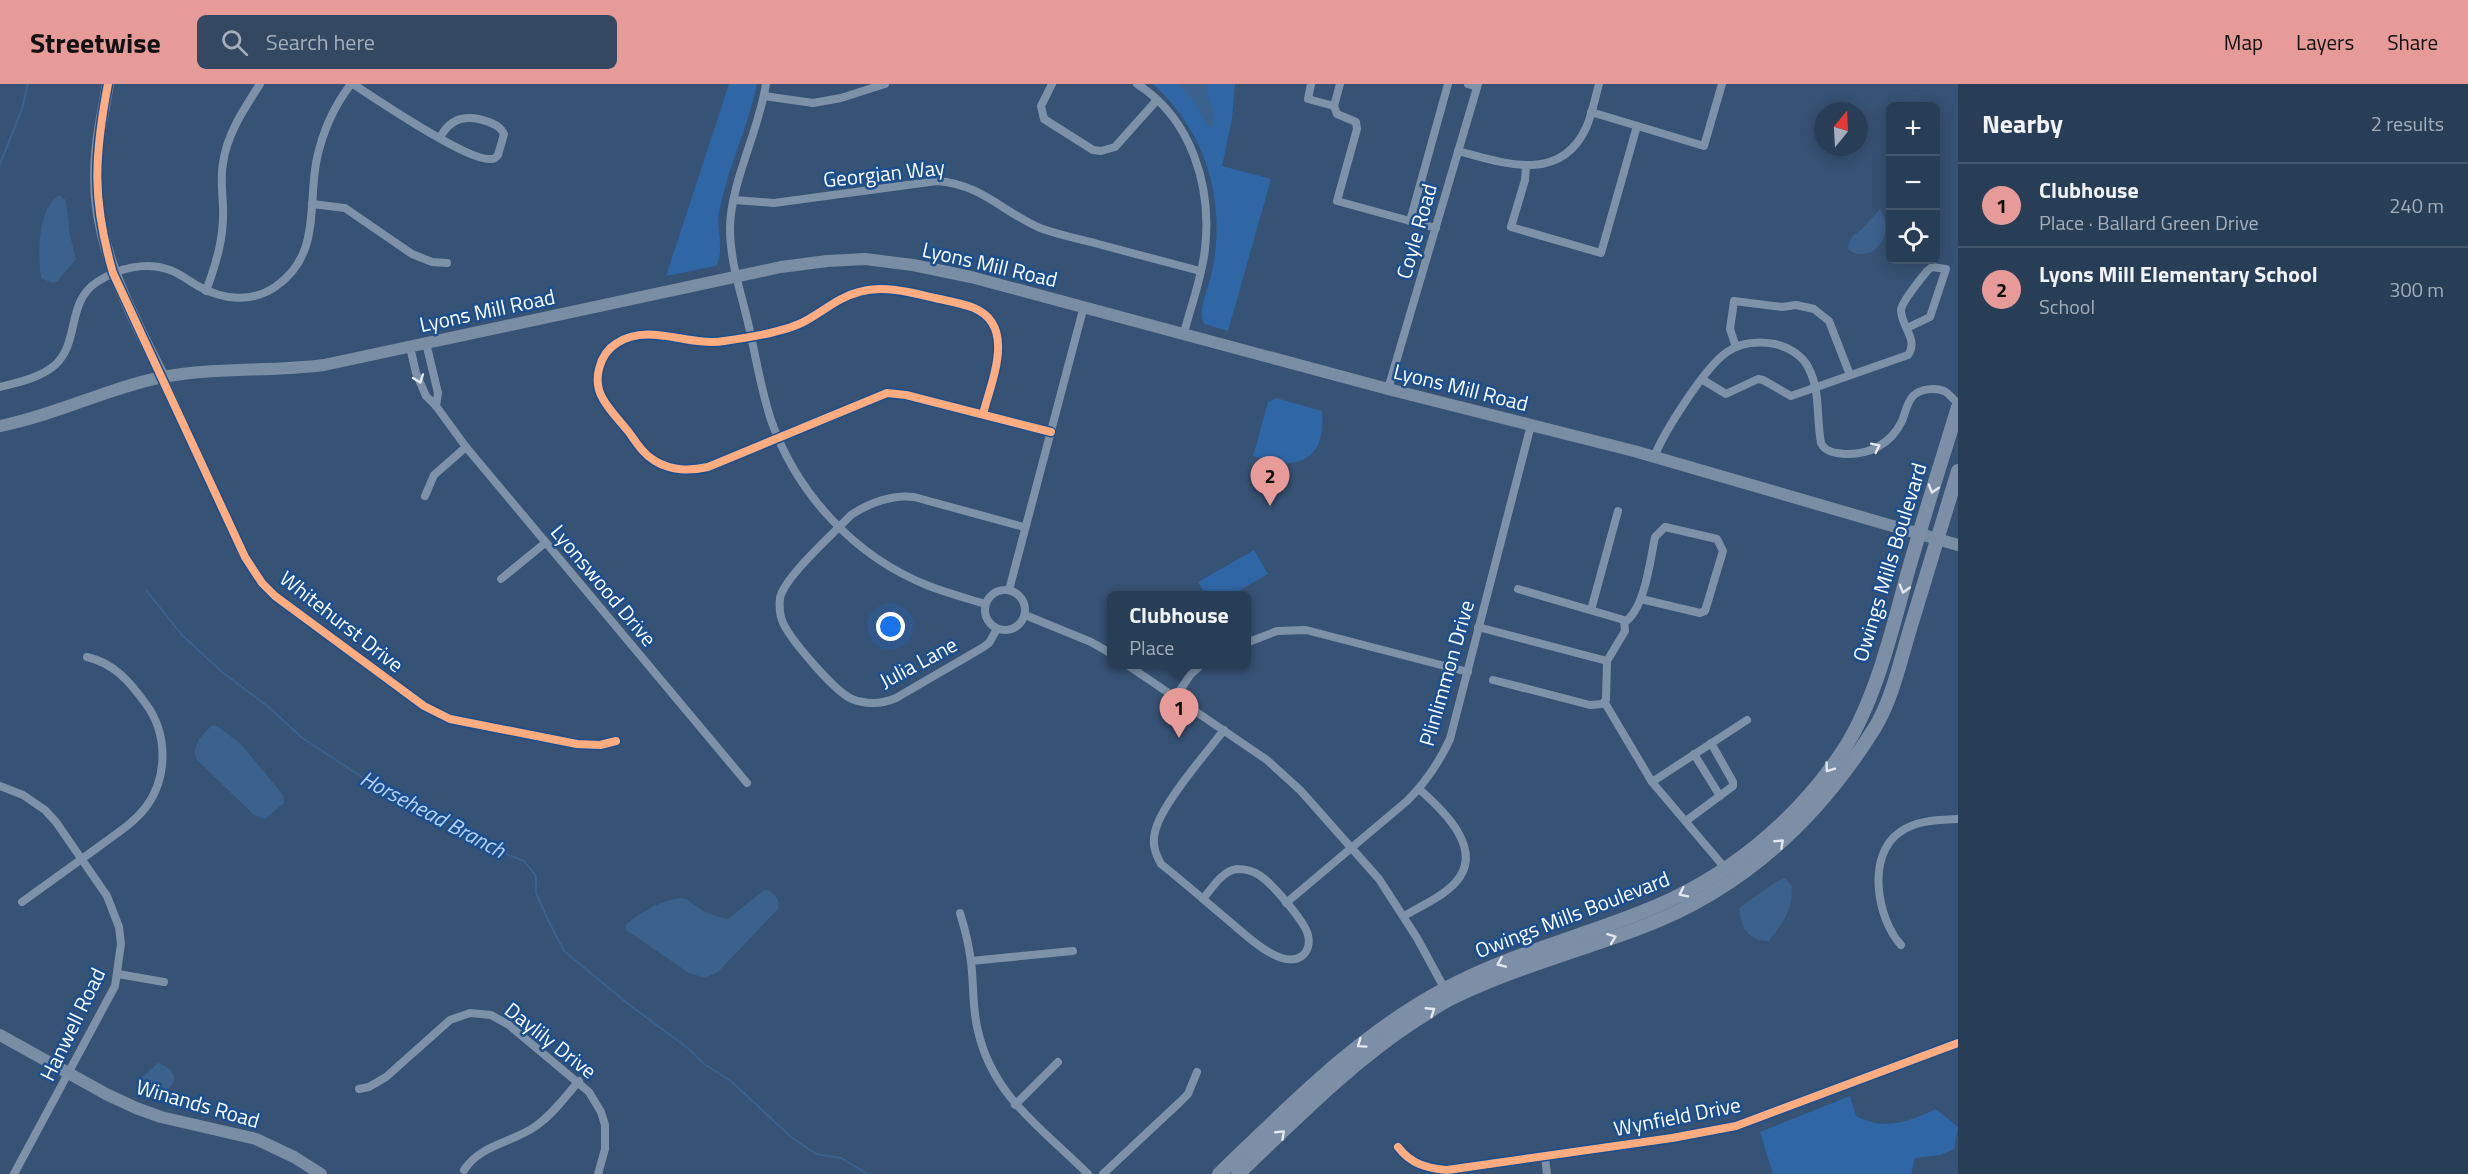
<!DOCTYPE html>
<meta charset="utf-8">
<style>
:root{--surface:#283e57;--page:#344961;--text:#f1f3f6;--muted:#a5aeba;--line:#44576d;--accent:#e69b98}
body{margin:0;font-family:"Titillium Web",sans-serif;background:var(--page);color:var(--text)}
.controls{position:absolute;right:18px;top:18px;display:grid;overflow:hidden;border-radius:9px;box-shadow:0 3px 15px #0003}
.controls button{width:54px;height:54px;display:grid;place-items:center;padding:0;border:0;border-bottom:2px solid var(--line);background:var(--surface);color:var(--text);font:30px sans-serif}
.compass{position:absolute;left:1814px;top:18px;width:54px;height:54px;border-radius:50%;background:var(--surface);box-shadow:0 3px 15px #0003;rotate:18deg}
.you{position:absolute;left:891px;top:543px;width:21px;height:21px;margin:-15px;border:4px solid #fff;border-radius:50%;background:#1a73e8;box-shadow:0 0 0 9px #1a73e833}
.badge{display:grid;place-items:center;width:39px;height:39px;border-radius:50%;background:var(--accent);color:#111;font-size:20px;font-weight:700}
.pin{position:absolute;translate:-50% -50px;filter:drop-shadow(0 2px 3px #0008)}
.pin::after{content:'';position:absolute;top:32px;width:21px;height:18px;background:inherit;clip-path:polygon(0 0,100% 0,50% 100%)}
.popup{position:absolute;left:1107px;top:507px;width:144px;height:78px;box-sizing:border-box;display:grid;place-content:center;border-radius:9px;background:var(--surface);filter:drop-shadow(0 2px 4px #0005);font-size:20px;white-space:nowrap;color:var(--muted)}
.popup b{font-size:22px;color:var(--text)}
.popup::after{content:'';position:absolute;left:50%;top:100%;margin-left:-12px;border:12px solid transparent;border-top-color:var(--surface)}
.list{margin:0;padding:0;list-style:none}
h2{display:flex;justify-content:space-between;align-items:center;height:78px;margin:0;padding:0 24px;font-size:26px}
h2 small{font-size:20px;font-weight:400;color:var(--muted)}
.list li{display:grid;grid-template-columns:39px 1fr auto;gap:18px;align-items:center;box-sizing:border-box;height:84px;padding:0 24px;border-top:2px solid var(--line)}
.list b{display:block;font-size:22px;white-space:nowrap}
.list p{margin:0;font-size:20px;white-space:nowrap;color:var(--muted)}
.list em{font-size:20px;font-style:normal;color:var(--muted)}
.icon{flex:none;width:33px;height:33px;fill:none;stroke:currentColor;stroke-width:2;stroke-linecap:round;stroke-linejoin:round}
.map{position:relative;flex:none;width:1958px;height:1090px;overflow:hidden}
header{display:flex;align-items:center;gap:36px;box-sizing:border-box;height:84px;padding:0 30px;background:var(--accent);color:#111}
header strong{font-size:28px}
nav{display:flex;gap:33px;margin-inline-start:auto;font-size:21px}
.search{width:420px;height:54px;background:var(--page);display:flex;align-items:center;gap:15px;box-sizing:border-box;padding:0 21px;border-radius:9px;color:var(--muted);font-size:22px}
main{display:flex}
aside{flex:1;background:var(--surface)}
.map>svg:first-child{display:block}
.green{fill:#2f66a5}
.water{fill:#3b618d}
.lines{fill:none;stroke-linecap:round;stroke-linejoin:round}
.stream{stroke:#3b618d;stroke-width:2}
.street{stroke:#7d92a8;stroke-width:8}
.secondary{stroke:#798da4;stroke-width:12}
.primary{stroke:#7d8ea7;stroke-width:14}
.cycleway-casing{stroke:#1b4f8f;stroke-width:11}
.cycleway{stroke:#ffac80;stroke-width:8}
.oneway{stroke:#e5e9ee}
.oneway2{stroke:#e5e8ed}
.labels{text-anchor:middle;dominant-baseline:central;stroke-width:5;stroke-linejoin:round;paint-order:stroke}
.street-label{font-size:21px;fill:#fff;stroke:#1b4f8f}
.water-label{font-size:22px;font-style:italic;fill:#b5d3f5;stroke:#1b4f8f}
</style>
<header>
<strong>Streetwise</strong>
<div class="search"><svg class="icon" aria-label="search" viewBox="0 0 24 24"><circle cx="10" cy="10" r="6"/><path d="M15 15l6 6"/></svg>Search here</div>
<nav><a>Map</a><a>Layers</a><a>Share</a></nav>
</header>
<main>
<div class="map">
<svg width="1958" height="1090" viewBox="0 0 1958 1090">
<rect width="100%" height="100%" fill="#365274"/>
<g class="green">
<path d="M 729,0 L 757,0 C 748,44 727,85 719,128 C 716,146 725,167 716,182 L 666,192 Z"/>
<path d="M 1153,0 L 1235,0 L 1232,35 L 1222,82 L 1271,95 L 1228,247 L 1204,240 C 1197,225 1209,204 1212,187 C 1227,117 1206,48 1153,0 Z"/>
<path d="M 1276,314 L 1322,327 C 1327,377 1295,389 1253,372 L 1268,318 Z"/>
<path d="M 1254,466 L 1268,490 L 1231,511 L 1206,511 L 1198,498 Z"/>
<path d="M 1850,1012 L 1856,1032 C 1885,1047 1908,1038 1936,1025 L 1958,1043 L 1954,1065 L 1940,1071 L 1915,1074 L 1911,1090 L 1773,1090 L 1760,1048 Z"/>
</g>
<g class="water">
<path d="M 1177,0 L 1209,0 L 1206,7 L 1214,30 L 1213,42 L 1208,43 L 1193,16 Z"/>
<path d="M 59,111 L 66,116 L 70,151 L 76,175 L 57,198 L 52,199 L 41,194 C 38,172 37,125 59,111 Z"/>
<path d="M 1880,125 C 1897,151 1872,183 1847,165 L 1852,152 L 1861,146 Z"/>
<path d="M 211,642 L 217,642 L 241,660 L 283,711 L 284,719 L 265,735 L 254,731 L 197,676 L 194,668 L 199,655 Z"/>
<path d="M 1785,794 L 1792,802 C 1792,829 1784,836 1769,857 C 1748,857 1741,844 1739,824 L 1777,797 Z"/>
<path d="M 764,806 L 770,807 C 776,813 781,816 778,825 L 718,888 L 705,894 L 689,889 L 626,846 L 626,841 C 636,830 671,810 686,815 C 689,816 690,818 693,820 C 703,828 716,833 728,835 Z"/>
<path d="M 158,979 C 173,984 182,996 165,1007 L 143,1004 L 139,996 Z"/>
</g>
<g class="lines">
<g class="stream">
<path d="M 0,80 L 22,25 L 28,0"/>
<path d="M 146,506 L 182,551 L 222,588 L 270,624 L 301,653 L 383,707 L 449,734 L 497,766 L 524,777 L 536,792 L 536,809 L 547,834 L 564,867 L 627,919 L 689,965 L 704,980 L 731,997 L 791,1053 L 816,1070 L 841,1074 L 868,1090"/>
</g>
<g class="street">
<path d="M 353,0 C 376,15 467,77 490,75 C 495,75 495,74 498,71 L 504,50 C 501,43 496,41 489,38 C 468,30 450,33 440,54"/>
<path d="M 766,0 C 759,47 730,100 730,145 C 730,181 744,217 751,252 C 757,280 762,309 771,336 C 797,410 855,473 929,502 C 947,509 966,514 985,520"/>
<path d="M 1052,0 L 1041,22 L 1044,35 L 1093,66 L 1101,67 L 1115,63 L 1157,16"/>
<path d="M 1137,0 C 1192,35 1212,103 1205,165 C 1202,193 1191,222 1184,249"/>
<path d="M 1311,0 L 1308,15 L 1334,22 L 1340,0"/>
<path d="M 1468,0 L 1477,3"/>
<path d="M 764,12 L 813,19 L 841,14 L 885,0"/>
<path d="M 1334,22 L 1337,30 L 1356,38 L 1357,45 L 1337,117 L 1410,137 L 1448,0"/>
<path d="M 1591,28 L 1704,62 L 1722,0"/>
<path d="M 1458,67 C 1503,79 1560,100 1586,44 C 1592,31 1595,14 1599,0"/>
<path d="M 1526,82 L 1525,96 L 1511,143 L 1601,169 L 1637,42"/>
<path d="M 734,116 L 774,119 L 937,97 C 981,100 1003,128 1040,144 C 1059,151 1079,155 1098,160 C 1132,169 1166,178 1200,187"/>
<path d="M 312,120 L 345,124 L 412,170 L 432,178 L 447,179"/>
<path d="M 1410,137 L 1436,144"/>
<path d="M 206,207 C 216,180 224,154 223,126 C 223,110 220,95 223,79 C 227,50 244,25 260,0"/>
<path d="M 426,259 L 438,309 L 436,322"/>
<path d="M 410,263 L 416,289 L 426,312 L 436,322 L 466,363 L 747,699"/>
<path d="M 1736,263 L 1730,245 L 1734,217 L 1782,223 L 1796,221 L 1814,225 L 1829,237 L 1850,291"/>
<path d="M 163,293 L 245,473 L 262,499 L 275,512 L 424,622 L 437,629 L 465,638 L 577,660 L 600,661 L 616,657"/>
<path d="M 1703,296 L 1726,310 L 1758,295 L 1763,296 L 1791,312 L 1908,271 C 1919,255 1901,243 1901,226 C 1902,217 1921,195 1927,187 L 1932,183 L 1946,185 L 1930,233 L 1907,244"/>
<path d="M 0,303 C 19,298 40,294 55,281 C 80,259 66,218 97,198 C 118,184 146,177 170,186 C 181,190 189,197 198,202 C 223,216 251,219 275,203 C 322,171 307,121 317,74 C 323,47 334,22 351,0"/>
<path d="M 1388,305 L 1478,0"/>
<path d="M 983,330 C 991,298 1017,242 974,224 C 962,219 948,217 935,214 C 909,208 884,201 859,208 C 839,213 825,226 807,236 C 789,247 746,254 724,257 C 689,263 649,238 617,259 C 599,270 592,297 603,315 C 609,326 620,337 628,347 C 636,358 643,370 655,377 C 672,387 689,387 708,383 L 887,309 L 906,311 L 1051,348"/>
<path d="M 1654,373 C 1664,348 1705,283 1727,268 C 1741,258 1758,257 1775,260 C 1788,263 1802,271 1808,283 C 1821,307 1816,333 1821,359 C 1825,368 1835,369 1845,370 C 1869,371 1891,360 1902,337 C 1905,330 1907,318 1913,312 C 1920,305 1935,303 1944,307 C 1950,310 1953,316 1958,319"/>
<path d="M 425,412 L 434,391 L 466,363"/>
<path d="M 501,495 L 545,459"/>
<circle cx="1005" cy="526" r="20"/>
<path d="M 1009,506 L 1084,222"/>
<path d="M 1591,526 L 1618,427"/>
<path d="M 1025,531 L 1091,558 L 1112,570"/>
<path d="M 1625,538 C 1645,524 1650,477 1655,453 L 1665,443 L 1717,455 L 1723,467 L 1705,527 L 1700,529 L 1641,515"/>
<path d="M 1478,543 L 1607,577 L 1625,547 L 1624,536 L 1518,505"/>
<path d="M 997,545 L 989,559 L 982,564 L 896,614 C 882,620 867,621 852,615 C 835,608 793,558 784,541 C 780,533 779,523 780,514 C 784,493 835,448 851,431 C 869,419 893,410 914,413 L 1024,443"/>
<path d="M 1246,559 L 1277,547 L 1306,546 L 1468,588"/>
<path d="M 1126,580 L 1267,676 L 1300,706 L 1379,795 L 1417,854 L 1447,909"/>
<path d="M 1493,596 L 1590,621 L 1602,620 L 1606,616 L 1607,577"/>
<path d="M 1175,614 L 1190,591 L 1202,580"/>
<path d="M 1605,619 L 1652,698 L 1725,784"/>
<path d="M 1694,670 L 1720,712"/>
<path d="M 1652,698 L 1747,636"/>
<path d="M 0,702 L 23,711 L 45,726 L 56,738 L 107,812 L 119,843 L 121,860 L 115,902 L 14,1090"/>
<path d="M 1686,737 L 1733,702 L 1733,698 L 1711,659"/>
<path d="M 1203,815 C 1212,804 1222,787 1237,785 C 1244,785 1253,787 1259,791 C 1272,799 1305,838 1308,851 C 1310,859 1308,867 1302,872 C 1283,886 1249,854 1235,842 C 1210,821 1186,800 1161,780 C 1155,769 1152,760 1155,748 C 1160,722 1207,668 1224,646"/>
<path d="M 22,818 C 47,800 72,782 97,764 C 114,751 133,740 146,723 C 168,693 168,650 146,620 C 130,598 114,579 87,573"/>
<path d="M 1286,819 L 1407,717 C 1425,699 1439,679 1450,655 L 1531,341"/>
<path d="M 960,829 C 965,845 969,861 971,878 C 974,901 972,924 978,947 C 993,1013 1042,1044 1088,1090"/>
<path d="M 1404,832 C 1421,822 1442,813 1455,799 C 1486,766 1443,726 1419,705"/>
<path d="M 1901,861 C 1877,835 1866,771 1900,748 C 1916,736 1939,736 1958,735"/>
<path d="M 971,877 L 1073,867"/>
<path d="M 118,890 L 164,898"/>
<path d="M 359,1005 L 369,1003 L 386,993 L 450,936 L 470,929 L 491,931 L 509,941 L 589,1008 L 601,1028 L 605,1041 L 605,1065 L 598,1090"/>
<path d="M 1015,1021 L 1058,978"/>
<path d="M 1398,1063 C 1411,1080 1426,1084 1447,1086 L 1672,1054 L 1736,1042 L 1958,959"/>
<path d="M 1545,1073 L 1547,1090"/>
<path d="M 464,1086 C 481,1060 512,1059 536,1042 C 553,1030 565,1013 579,997"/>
<path d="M 1103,1090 L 1180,1018 L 1188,1010 L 1197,988"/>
</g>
<g class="secondary">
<path d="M 108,0 C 103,30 96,60 96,91 C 95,165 131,229 163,293"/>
<path d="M 0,342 C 56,331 107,304 163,293 C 216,283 270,288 324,281 L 781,183 L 827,177 L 865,175 L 913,181 L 971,193 L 1388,305 L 1634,367 L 1958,461"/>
<path d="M 0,951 L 106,1010 L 136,1024 L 161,1033 L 256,1055 L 294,1073 L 321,1090"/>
</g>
<g class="primary">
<path d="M 1219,1090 C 1290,1022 1359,950 1447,904 C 1509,871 1577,854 1642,828 C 1725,796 1798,737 1846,662 C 1876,613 1892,547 1907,491 C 1923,435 1941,379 1958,323"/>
<path d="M 1238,1090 C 1295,1036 1350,979 1416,936 C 1428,929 1439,920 1452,914 C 1513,884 1579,867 1642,843 C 1743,805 1817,736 1874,645 C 1892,616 1900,578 1910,545 C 1926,492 1942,439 1958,387"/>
</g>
<g class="cycleway-casing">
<g id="cycleway">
<path d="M 108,0 C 94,73 92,117 113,189 L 245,473 L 262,499 L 275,512 L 424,622 L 450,635 L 577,660 L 600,661 L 616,657"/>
<path d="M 983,330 C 991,298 1017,242 974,224 C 962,219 948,217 935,214 C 909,208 884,201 859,208 C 839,213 825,226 807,236 C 789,247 746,254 724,257 C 689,263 649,238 617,259 C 599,270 592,297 603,315 C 609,326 620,337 628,347 C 636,358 643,370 655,377 C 672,387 689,387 708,383 L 887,309 L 906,311 L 1051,348"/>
<path d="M 1398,1063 C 1411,1080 1426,1084 1447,1086 L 1672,1054 L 1736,1042 L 1958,959"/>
</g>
</g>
<use href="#cycleway" class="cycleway"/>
</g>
<defs><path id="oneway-chevron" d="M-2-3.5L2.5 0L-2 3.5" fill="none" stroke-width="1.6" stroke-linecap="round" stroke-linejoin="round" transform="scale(1.5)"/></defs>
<g class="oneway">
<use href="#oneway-chevron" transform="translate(419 295) rotate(70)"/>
<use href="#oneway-chevron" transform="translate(1876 363) rotate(-26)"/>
</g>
<g class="oneway2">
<use href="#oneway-chevron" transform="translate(1933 405) rotate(107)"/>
<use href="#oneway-chevron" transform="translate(1904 505) rotate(106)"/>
<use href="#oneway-chevron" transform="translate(1829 684) rotate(126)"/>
<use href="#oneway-chevron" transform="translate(1780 759) rotate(-43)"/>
<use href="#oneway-chevron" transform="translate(1683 809) rotate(154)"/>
<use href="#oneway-chevron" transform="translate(1612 854) rotate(-20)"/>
<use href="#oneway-chevron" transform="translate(1501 879) rotate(157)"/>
<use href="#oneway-chevron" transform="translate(1431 927) rotate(-33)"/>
<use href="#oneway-chevron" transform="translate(1361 960) rotate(145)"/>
<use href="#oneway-chevron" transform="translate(1281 1050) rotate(-44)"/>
</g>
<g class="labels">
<g class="street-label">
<text transform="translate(884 89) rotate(-6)">Georgian Way</text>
<text transform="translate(1416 147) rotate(-74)">Coyle Road</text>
<text transform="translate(990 180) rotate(13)">Lyons Mill Road</text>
<text transform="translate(487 226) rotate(-12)">Lyons Mill Road</text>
<text transform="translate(1461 303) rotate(14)">Lyons Mill Road</text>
<text transform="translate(1889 478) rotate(-73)">Owings Mills Boulevard</text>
<text transform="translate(604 501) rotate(50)">Lyonswood Drive</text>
<text transform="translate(342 537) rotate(38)">Whitehurst Drive</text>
<text transform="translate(918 578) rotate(-28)">Julia Lane</text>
<text transform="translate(1446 589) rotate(-74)">Plinlimmon Drive</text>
<text transform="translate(1572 830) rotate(-21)">Owings Mills Boulevard</text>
<text transform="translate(72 940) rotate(-64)">Hanwell Road</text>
<text transform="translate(551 956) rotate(38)">Daylily Drive</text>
<text transform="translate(198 1019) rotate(16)">Winands Road</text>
<text transform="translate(1677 1032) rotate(-11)">Wynfield Drive</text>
</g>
<g class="water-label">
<text transform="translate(433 730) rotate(28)">Horsehead Branch</text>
</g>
</g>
</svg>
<div class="controls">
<button>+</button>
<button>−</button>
<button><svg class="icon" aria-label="locate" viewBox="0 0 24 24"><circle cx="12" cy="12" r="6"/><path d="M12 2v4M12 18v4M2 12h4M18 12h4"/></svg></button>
</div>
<svg class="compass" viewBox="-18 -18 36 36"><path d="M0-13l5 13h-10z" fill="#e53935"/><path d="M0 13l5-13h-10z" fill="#a5aeba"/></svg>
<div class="you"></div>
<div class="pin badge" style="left:1179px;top:654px">1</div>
<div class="popup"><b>Clubhouse</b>Place</div>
<div class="pin badge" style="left:1270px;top:422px">2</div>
</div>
<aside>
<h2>Nearby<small>2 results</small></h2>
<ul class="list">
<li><span class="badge">1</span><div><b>Clubhouse</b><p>Place · Ballard Green Drive</p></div><em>240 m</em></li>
<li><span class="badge">2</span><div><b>Lyons Mill Elementary School</b><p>School</p></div><em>300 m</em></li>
</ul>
</aside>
</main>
